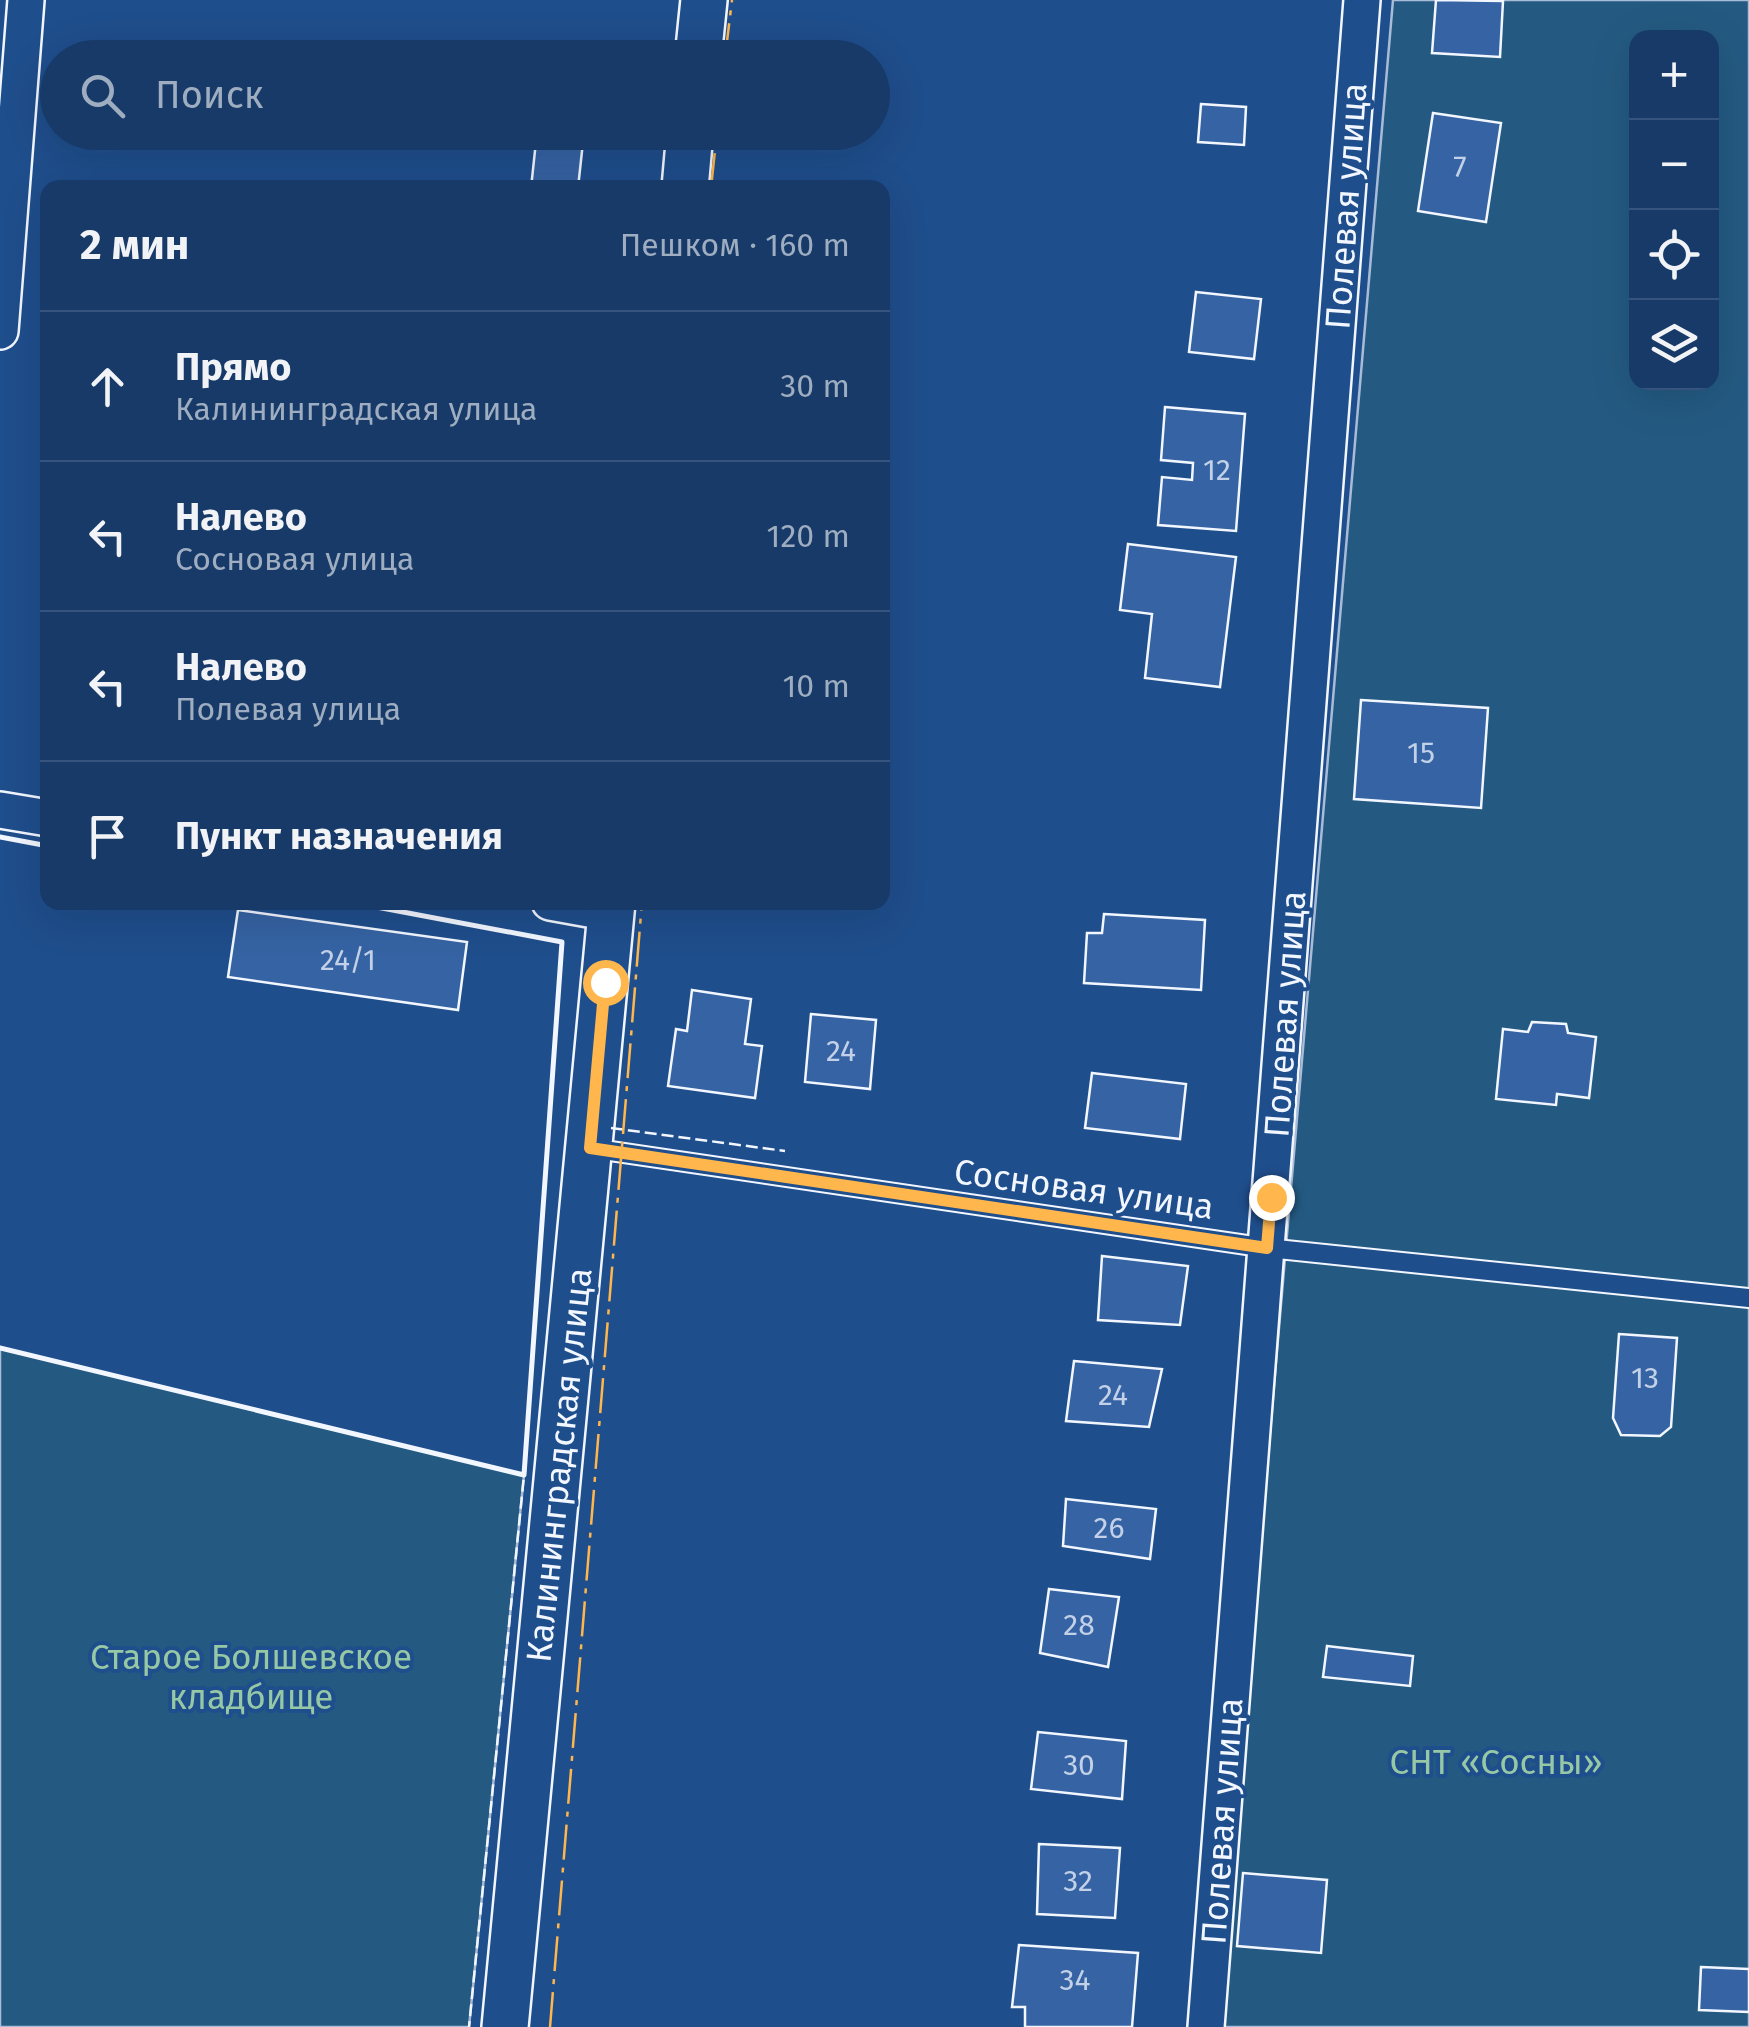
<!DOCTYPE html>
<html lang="ru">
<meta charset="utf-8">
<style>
:root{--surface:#173a69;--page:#244571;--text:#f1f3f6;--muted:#9eadc0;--line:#36547d}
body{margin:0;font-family:"Fira Sans",sans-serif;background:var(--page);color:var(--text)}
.controls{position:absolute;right:30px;top:30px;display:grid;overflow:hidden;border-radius:20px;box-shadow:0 10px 40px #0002}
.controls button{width:90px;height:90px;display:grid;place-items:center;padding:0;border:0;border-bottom:2px solid var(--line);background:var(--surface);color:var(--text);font:50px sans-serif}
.stop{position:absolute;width:30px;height:30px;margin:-22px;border:8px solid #ffb74d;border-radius:50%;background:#fff}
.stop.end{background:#ffb74d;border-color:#fff;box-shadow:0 2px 10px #0008}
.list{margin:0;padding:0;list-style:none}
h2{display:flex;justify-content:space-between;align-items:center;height:130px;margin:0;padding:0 40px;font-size:42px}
h2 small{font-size:32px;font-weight:400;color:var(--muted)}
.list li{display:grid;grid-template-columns:65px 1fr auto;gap:30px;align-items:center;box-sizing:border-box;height:150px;padding:0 40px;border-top:2px solid var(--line)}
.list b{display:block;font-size:38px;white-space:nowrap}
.list p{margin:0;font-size:32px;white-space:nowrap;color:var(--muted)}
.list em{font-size:32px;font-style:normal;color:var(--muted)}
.icon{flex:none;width:55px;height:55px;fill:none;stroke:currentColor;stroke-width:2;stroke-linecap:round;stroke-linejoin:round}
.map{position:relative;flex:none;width:1749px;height:2027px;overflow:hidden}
.search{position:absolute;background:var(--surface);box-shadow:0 10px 40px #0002;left:40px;top:40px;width:850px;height:110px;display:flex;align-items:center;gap:25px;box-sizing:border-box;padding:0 35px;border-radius:55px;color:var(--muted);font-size:38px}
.panel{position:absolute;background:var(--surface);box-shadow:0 10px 40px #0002;left:40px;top:180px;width:850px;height:730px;border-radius:20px}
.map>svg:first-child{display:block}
.green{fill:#245a82;stroke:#a8bbd7;stroke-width:2.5;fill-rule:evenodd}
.building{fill:#3563a3;stroke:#f2f6ff;stroke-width:2.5}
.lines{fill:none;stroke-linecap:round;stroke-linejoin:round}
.service-casing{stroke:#f2f6ff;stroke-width:22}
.minor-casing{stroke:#f2f6ff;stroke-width:40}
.tertiary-casing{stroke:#f2f6ff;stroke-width:50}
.service{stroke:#1f4e8c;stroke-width:18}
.minor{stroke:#1f4e8c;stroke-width:35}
.tertiary{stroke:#1f4e8c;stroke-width:45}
.fence{stroke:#f2f6ff;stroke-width:2.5;stroke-dasharray:12 5;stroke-linecap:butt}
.wall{stroke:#f2f6ff;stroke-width:5}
.power{stroke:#ffb74d;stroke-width:2.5;stroke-dasharray:35 8 5 8;stroke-linecap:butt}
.route{stroke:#ffb74d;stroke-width:12}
.labels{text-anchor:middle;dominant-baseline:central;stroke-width:8;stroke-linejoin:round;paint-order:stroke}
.number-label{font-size:30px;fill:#c3d1e8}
.street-label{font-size:35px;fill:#f2f6ff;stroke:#1f4e8c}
.park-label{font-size:35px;fill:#97c8a6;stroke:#1f4e8c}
</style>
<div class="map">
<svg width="1749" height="2027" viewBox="0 0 1749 2027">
<rect width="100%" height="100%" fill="#1f4e8c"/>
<g class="green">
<path d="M 1393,0 L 1749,0 L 1749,2027 L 1219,2027 ZM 1636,38 L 1712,38 L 1712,382 L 1636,382 Z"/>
<path d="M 0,1348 L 524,1475 L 469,2027 L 0,2027 Z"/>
</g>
<g class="building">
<path d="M 1436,0 L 1503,1 L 1500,57 L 1432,53 Z"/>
<path d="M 1201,104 L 1246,107 L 1244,145 L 1198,142 Z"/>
<path d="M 1433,113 L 1501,123 L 1486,222 L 1418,211 Z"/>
<path d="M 537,132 L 619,132 L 617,146 L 583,142 L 578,188 L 531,188 Z"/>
<path d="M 1196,292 L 1261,299 L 1254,359 L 1189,352 Z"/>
<path d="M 1165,407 L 1245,414 L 1236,531 L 1158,525 L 1162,477 L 1192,480 L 1193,463 L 1161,460 Z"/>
<path d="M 1128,544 L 1236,557 L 1220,687 L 1145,678 L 1152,614 L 1120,610 Z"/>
<path d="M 1361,700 L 1488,708 L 1481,808 L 1354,799 Z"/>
<path d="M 238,910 L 467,942 L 458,1010 L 228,977 Z"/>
<path d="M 1104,914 L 1205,920 L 1201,990 L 1084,983 L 1087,933 L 1102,933 Z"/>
<path d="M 692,990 L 751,999 L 745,1044 L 762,1046 L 755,1098 L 668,1086 L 676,1029 L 687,1031 Z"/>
<path d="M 811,1014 L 876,1020 L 870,1089 L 805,1082 Z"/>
<path d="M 1532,1022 L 1566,1024 L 1568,1033 L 1596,1037 L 1589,1098 L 1557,1094 L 1556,1105 L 1496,1099 L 1503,1029 L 1528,1032 Z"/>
<path d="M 1092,1073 L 1186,1084 L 1180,1139 L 1085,1128 Z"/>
<path d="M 1102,1256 L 1188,1266 L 1180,1325 L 1098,1320 Z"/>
<path d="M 1619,1334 L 1677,1338 L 1671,1427 L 1660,1436 L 1621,1435 L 1613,1418 Z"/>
<path d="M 1074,1361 L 1162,1369 L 1149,1427 L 1066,1421 Z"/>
<path d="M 1066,1499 L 1156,1509 L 1150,1559 L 1063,1546 Z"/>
<path d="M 1049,1589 L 1119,1597 L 1108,1667 L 1040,1653 Z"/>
<path d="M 1327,1646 L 1413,1656 L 1410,1686 L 1323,1677 Z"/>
<path d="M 1038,1732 L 1126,1741 L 1122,1799 L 1031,1789 Z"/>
<path d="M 1039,1844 L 1120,1848 L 1115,1918 L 1037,1914 Z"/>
<path d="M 1243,1873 L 1327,1880 L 1321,1953 L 1237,1946 Z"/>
<path d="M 1019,1945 L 1138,1953 L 1132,2027 L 1025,2027 L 1025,2007 L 1012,2007 Z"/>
<path d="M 1701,1967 L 1749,1969 L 1749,2012 L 1699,2010 Z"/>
</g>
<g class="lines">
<g class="service-casing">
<path id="service" d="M 590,1148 L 1267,1248 L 1749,1298"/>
</g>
<g class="minor-casing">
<g id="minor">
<path d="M 0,331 L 26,0"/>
<path d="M 0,810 L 48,818"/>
<path d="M 550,902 L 611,913"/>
<path d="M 1206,2027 L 1362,0"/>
</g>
</g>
<g class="tertiary-casing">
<g id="tertiary">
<path d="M 698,58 L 704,0"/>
<path d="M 685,188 L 690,132"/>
<path d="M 505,2027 L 612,902"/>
</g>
</g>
<use href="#service" class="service"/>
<use href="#minor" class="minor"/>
<use href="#tertiary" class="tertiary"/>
<g class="fence">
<path d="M 611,1128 L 785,1151"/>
<path d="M 0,1348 L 524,1475 L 469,2027"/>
</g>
<g class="wall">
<path d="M 0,837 L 48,846"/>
<path d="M 0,1348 L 524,1475 L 562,942 L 350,902"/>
</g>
<g class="power">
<path d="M 725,58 L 732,0"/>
<path d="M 711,188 L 717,132"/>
<path d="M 550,2027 L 642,902"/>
</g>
</g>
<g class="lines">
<path class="route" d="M 605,982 L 590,1148 L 1267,1248 L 1271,1197"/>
</g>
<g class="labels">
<g class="number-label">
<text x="1460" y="167">7</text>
<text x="1217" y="470">12</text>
<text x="1421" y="753">15</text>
<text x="348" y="960">24/1</text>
<text x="841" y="1051">24</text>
<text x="1645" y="1378">13</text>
<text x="1113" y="1395">24</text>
<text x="1109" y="1528">26</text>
<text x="1079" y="1625">28</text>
<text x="1079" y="1765">30</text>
<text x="1078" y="1881">32</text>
<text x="1075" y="1980">34</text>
</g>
<g class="street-label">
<text transform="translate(1346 206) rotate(-86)">Полевая улица</text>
<text transform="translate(1285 1014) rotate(-86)">Полевая улица</text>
<text transform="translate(1084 1189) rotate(8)">Сосновая улица</text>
<text transform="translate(559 1465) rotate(-84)">Калининградская улица</text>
<text transform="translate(1222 1821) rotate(-86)">Полевая улица</text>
</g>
<g class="park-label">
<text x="251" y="1657">Старое Болшевское<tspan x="251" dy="40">кладбище</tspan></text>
<text x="1496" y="1762">СНТ «Сосны»</text>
</g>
</g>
</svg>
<div class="controls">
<button>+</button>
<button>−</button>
<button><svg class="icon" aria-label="locate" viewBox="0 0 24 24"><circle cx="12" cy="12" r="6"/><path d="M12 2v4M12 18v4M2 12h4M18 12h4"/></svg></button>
<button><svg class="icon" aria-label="layers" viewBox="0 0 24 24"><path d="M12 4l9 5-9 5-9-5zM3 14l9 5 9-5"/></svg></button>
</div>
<div class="stop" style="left:605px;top:982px"></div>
<div class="stop end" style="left:1271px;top:1197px"></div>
<div class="search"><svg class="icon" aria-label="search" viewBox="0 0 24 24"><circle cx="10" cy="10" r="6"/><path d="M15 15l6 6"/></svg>Поиск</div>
<section class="panel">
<h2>2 мин<small>Пешком · 160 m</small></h2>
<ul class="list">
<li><svg class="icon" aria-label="ahead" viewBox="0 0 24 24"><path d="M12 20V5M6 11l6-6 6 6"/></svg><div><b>Прямо</b><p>Калининградская улица</p></div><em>30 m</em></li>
<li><svg class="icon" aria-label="left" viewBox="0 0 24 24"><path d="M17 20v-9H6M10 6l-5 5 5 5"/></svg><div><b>Налево</b><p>Сосновая улица</p></div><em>120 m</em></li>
<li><svg class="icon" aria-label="left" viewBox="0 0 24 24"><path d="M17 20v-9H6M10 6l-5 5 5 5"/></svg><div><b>Налево</b><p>Полевая улица</p></div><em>10 m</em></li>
<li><svg class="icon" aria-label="arrive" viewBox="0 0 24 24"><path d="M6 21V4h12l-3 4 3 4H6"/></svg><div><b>Пункт назначения</b></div></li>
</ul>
</section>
</div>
